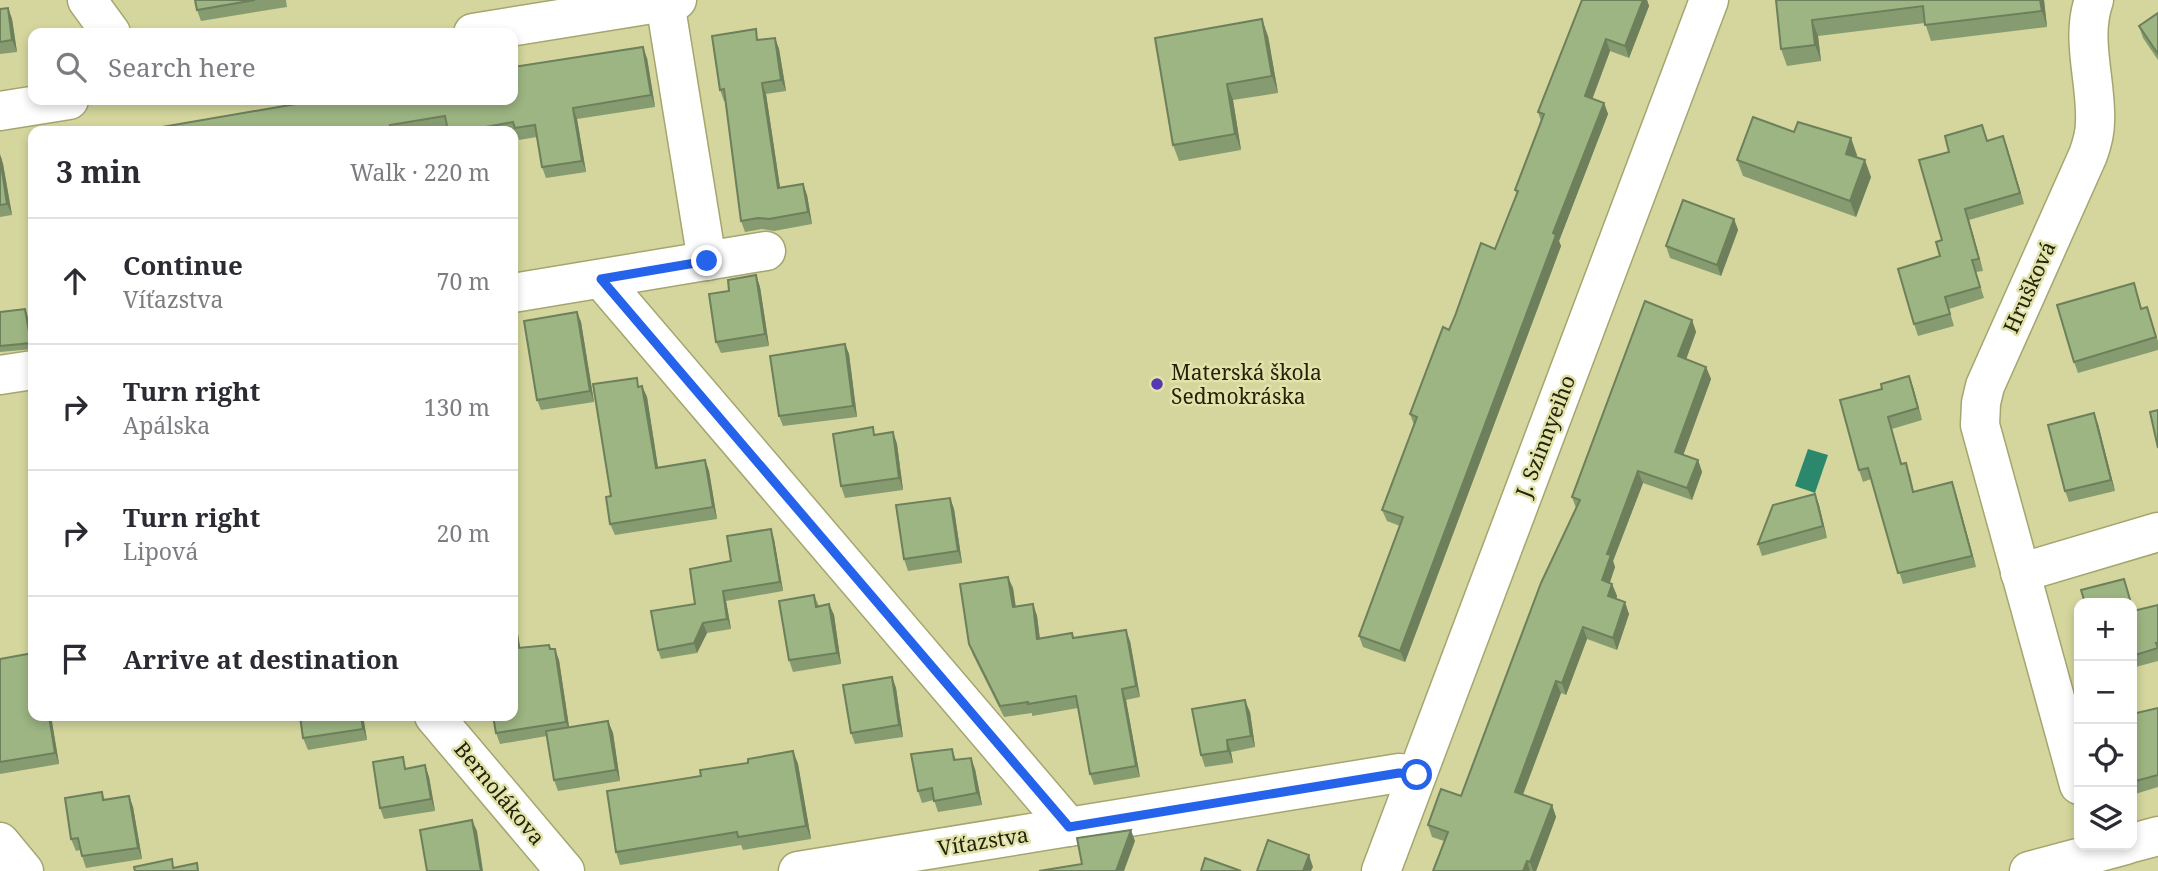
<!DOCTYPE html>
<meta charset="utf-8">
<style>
:root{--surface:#fff;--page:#f2f2f3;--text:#2b2b33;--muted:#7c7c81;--line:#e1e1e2}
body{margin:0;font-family:"Noto Serif",serif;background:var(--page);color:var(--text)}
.controls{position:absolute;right:21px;bottom:21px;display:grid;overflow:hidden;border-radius:14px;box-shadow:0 4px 10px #0003}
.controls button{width:63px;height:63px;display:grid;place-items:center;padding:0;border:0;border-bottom:2px solid var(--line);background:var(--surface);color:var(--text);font:35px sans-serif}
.stop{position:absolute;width:21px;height:21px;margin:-16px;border:5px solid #2563eb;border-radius:50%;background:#fff}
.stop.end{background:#2563eb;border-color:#fff;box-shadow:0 2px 7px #0008}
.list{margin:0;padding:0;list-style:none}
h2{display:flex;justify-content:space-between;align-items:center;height:91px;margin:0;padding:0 28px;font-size:30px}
h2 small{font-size:23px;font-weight:400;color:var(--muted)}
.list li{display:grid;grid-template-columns:46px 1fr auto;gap:21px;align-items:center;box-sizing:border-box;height:126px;padding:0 28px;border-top:2px solid var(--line)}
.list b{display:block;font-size:26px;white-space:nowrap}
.list p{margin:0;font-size:23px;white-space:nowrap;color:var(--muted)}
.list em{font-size:23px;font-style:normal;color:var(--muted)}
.icon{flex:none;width:38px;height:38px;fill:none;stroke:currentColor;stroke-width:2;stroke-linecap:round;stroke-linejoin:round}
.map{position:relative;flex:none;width:2158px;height:871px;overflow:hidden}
.search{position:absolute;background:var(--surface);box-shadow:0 4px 10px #0003;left:28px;top:28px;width:490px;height:77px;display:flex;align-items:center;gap:18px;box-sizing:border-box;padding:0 24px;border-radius:14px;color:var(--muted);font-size:26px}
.panel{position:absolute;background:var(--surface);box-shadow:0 4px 10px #0003;left:28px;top:126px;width:490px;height:595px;border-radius:14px}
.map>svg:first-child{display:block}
.water{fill:#2c886c}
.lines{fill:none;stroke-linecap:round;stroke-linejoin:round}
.minor-casing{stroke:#a5a66f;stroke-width:41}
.minor{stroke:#fff;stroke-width:38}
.wall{fill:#869c70}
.shaded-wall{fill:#6d7f5b}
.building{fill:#9cb582;stroke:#6d7f5b;stroke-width:2}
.route{stroke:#2563eb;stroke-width:9}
.poi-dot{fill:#5838b0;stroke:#e1e3aa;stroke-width:2.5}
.labels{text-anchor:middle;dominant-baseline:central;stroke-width:5;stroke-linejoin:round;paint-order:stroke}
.street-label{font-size:21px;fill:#23230c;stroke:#e1e3aa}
.poi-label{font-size:21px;fill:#23230c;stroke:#e1e3aa;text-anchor:start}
</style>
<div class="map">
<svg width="2158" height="871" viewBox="0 0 2158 871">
<rect width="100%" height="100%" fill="#d4d69d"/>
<path class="water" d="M 1808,449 L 1828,455 L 1815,493 L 1795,486 Z"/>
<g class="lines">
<g class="minor-casing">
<g id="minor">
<path d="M 87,0 L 111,33"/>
<path d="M 665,2 L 707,261"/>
<path d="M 473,33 L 677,0"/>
<path d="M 0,111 L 69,100"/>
<path d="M 601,279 L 1069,827"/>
<path d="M 513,293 L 766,251"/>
<path d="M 0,375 L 33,370"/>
<path d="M 2020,573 L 2158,532"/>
<path d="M 434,716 L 565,871"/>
<path d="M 2079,785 L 1980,425 L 1981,403 L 1985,386 L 2088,155 C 2092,144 2095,133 2095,122 C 2097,82 2080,39 2094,0"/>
<path d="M 0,842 L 24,871"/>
<path d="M 2132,843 L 2158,836"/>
<path d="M 798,871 L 1399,773 L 1417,775"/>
<path d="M 1381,871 L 1709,0"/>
<path d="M 2029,871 L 2126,845"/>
</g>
</g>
<use href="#minor" class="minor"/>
</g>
<g class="wall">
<path d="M 195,0 L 286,0 L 287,7 L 201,21 L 197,10 Z"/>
<path d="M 1582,0 L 1647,0 L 1649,6 L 1629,58 L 1610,51 L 1592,99 L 1604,103 L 1608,114 L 1559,241 L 1561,246 L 1405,662 L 1363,647 L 1359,636 L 1400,526 L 1387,521 L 1382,510 L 1414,425 L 1410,414 L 1495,249 L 1517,194 L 1515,190 L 1541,121 L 1538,112 Z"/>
<path d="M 1776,0 L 2044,0 L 2047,27 L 1931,41 L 1925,23 L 1818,36 L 1821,61 L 1787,66 L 1781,49 Z"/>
<path d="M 8,8 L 12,19 L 17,52 L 0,54 L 0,9 Z"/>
<path d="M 2158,13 L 2158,60 L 2143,38 L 2139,26 Z"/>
<path d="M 1268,36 L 1278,93 L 1233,100 L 1241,150 L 1179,161 L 1173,145 Z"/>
<path d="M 775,38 L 779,49 L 786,91 L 766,94 L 780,188 L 803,184 L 807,195 L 812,224 L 774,231 L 762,229 L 745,232 L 741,221 L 726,101 L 724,101 L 720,90 L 760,40 Z"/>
<path d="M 647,58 L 655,107 L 577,119 L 586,172 L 546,178 L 542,167 L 537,137 L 519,140 L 517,134 L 513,134 L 513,131 L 448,131 L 447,128 L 426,131 L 139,131 Z"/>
<path d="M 1987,141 L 2007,147 L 2024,204 L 1969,220 L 1983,271 L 1976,272 L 1984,298 L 1949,309 L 1954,326 L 1918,336 L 1914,324 L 1940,256 L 1942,240 Z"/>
<path d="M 0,154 L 3,164 L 12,215 L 0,217 Z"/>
<path d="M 1857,155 L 1856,157 L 1871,177 L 1856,217 L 1743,176 L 1737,160 Z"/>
<path d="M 1734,219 L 1738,230 L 1721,276 L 1670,258 L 1666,246 Z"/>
<path d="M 756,275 L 760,287 L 769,346 L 721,353 L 716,342 L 729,291 Z"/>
<path d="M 2134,283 L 2142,309 L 2151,318 L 2158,341 L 2158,350 L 2078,373 L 2074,362 Z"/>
<path d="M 25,309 L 27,314 L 33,349 L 0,352 L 0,312 Z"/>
<path d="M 577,312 L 581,322 L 594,402 L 541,410 L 537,400 Z"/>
<path d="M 1692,320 L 1696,332 L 1686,359 L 1706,367 L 1711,379 L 1683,455 L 1698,460 L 1702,472 L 1692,500 L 1643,483 L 1613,561 L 1615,567 L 1610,583 L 1612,584 L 1617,596 L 1616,599 L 1629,614 L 1617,650 L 1587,639 L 1566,695 L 1561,693 L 1523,795 L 1552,805 L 1556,817 L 1536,871 L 1433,871 L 1444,841 L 1432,837 L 1428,825 L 1461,796 L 1576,508 L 1572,497 Z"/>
<path d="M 845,344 L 849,354 L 857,417 L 783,426 L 779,416 Z"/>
<path d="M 642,386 L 647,397 L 658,468 L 705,460 L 709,471 L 717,519 L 615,535 L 610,524 L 611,496 L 640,387 Z"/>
<path d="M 1913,387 L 1922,420 L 1892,429 L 1902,464 L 1910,474 L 1914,492 L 1952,482 L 1956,494 L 1976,567 L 1903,584 L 1871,479 L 1863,482 L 1859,470 L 1882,389 Z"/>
<path d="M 2098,424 L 2115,491 L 2069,502 L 2065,491 Z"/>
<path d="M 893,432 L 897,444 L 903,490 L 845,498 L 841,486 Z"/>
<path d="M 1815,494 L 1819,505 L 1827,538 L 1762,556 L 1758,544 Z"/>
<path d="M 950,498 L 954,509 L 962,563 L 908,571 L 904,559 Z"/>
<path d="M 774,539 L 783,591 L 726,601 L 731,629 L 707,633 L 697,653 L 661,659 L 658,650 L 731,561 Z"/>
<path d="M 1013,588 L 1016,607 L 1033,604 L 1037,616 L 1040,638 L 1074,638 L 1130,641 L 1140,697 L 1126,700 L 1140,777 L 1094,785 L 1090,774 L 1078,708 L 1032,716 L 1032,713 L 1004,717 L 973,655 L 969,644 Z"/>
<path d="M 814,595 L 819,606 L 829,604 L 834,615 L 841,664 L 793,672 L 789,660 Z"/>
<path d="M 2132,603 L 2134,611 L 2158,605 L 2158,661 L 2132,668 Z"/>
<path d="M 515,615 L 520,648 L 549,645 L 551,649 L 559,660 L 569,727 L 608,721 L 613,733 L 620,781 L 558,791 L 554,780 L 547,736 L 500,744 L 496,733 Z"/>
<path d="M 0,659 L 33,716 L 51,716 L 59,764 L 0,774 Z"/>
<path d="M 892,677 L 896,688 L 903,737 L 855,744 L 851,733 Z"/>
<path d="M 2158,708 L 2158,787 L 2132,795 L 2132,714 Z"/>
<path d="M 1250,712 L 1255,747 L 1231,752 L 1233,763 L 1205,767 L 1201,755 Z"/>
<path d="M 363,716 L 367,740 L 308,750 L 303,738 Z"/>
<path d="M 952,749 L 956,760 L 975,769 L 982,805 L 938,812 L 934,800 L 922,803 L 918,791 Z"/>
<path d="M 793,751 L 798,764 L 811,839 L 743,850 L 741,845 L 620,865 L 616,852 L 701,776 Z"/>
<path d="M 425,765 L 429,777 L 435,811 L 384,819 L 380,808 L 408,769 Z"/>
<path d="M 102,792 L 105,800 L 129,796 L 133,807 L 142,859 L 86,868 L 80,850 L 76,851 L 71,839 Z"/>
</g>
<g class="shaded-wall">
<path d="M 1642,0 L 1647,0 L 1649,6 L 1629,58 L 1625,46 Z"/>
<path d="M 2040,0 L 2044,0 L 2047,27 L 2042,11 Z"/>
<path d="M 8,8 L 12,19 L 17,52 L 12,40 Z"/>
<path d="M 1262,19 L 1268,36 L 1278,93 L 1272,76 Z"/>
<path d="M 1812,20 L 1818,36 L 1821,61 L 1815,45 Z"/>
<path d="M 775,38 L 779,49 L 786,91 L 781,80 Z"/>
<path d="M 1606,39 L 1610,51 L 1589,108 L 1585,96 Z"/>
<path d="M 643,47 L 647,58 L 655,107 L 651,95 Z"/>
<path d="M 762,83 L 766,94 L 782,200 L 778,188 Z"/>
<path d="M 1227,84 L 1233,100 L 1241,150 L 1235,134 Z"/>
<path d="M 1604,103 L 1608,114 L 1559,241 L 1561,246 L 1405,662 L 1400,651 L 1553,233 Z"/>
<path d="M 573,108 L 577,119 L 586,172 L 582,161 Z"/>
<path d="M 2003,136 L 2007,147 L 2024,204 L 2020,193 Z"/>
<path d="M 1851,138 L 1857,155 L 1852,170 L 1846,154 Z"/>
<path d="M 0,154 L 3,164 L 12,215 L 7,204 Z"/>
<path d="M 1865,160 L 1871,177 L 1856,217 L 1850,201 Z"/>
<path d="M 803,184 L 807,195 L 812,224 L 808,212 Z"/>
<path d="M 1965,209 L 1969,220 L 1983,271 L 1979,259 Z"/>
<path d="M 1734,219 L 1738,230 L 1721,276 L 1717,265 Z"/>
<path d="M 756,275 L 760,287 L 769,346 L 765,334 Z"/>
<path d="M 25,309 L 27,314 L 33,349 L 31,343 Z"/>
<path d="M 577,312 L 581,322 L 594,402 L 590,391 Z"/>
<path d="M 1692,320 L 1696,332 L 1683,368 L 1678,356 Z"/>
<path d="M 845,344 L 849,354 L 857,417 L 853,406 Z"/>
<path d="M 1706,367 L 1711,379 L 1680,464 L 1675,452 Z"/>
<path d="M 1909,376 L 1913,387 L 1922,420 L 1918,408 Z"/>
<path d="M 642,386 L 647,397 L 660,480 L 656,468 Z"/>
<path d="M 2094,413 L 2098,424 L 2115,491 L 2111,480 Z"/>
<path d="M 893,432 L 897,444 L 903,490 L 899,478 Z"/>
<path d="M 705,460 L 709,471 L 717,519 L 713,507 Z"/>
<path d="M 1698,460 L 1702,472 L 1692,500 L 1687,488 Z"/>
<path d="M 1638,471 L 1643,483 L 1613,561 L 1615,567 L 1606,592 L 1602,580 L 1607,554 Z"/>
<path d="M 1952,482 L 1956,494 L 1976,567 L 1972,556 Z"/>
<path d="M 1815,494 L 1819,505 L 1827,538 L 1823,526 Z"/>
<path d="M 950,498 L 954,509 L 962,563 L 958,551 Z"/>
<path d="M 771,529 L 774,539 L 783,591 L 780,582 Z"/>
<path d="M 1008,577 L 1013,588 L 1017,618 L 1013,607 Z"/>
<path d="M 1612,584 L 1617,596 L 1613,608 L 1608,596 Z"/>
<path d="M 723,591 L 726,601 L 731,629 L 727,619 Z"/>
<path d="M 1625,602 L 1629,614 L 1617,650 L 1613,638 Z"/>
<path d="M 829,604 L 834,615 L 841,664 L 837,653 Z"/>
<path d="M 1033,604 L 1037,616 L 1041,650 L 1037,639 Z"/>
<path d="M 513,610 L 515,615 L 522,659 L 518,648 L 513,617 Z"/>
<path d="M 703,623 L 707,633 L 697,653 L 694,643 Z"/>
<path d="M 1583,627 L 1587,639 L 1566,695 L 1562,683 Z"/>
<path d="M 1126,630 L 1130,641 L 1140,697 L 1136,686 Z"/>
<path d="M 555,649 L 559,660 L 570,733 L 566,722 Z"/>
<path d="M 892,677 L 896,688 L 903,737 L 899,725 Z"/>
<path d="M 1556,681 L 1561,693 L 1519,804 L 1515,792 Z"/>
<path d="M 1122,689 L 1126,700 L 1140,777 L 1136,766 Z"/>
<path d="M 1245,700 L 1250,712 L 1255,747 L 1251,736 Z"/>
<path d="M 49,716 L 51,716 L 59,764 L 55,753 Z"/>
<path d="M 361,716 L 363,716 L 367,740 L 363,729 Z"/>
<path d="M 608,721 L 613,733 L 620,781 L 616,770 Z"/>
<path d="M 1227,740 L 1231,752 L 1233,763 L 1228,751 Z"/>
<path d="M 793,751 L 798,764 L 811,839 L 806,826 Z"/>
<path d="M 971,758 L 975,769 L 982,805 L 977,793 Z"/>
<path d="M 425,765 L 429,777 L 435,811 L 431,799 Z"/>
<path d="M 129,796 L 133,807 L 142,859 L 138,848 Z"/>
<path d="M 1552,805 L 1556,817 L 1536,871 L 1533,871 L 1530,862 Z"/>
<path d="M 472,820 L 477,831 L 483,871 L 481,871 Z"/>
<path d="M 1131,830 L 1135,841 L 1124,871 L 1116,871 Z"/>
<path d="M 1309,855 L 1313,867 L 1311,871 L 1303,871 Z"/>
<path d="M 1527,861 L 1530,871 L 1523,871 Z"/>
</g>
<g class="building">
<path d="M 195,0 L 255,0 L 197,10 Z"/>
<path d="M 1582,0 L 1643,0 L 1625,46 L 1606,39 L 1585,96 L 1604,103 L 1553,233 L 1556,235 L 1400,651 L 1359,636 L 1403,517 L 1382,510 L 1417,417 L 1410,414 L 1443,327 L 1449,330 L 1455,316 L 1481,243 L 1495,249 L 1518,191 L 1515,190 L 1544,114 L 1538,112 Z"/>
<path d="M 1776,0 L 2040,0 L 2042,11 L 1925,25 L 1923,6 L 1812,20 L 1815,45 L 1781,49 Z"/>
<path d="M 8,8 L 12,40 L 0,42 L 0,9 Z"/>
<path d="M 2158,13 L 2158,54 L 2139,26 Z"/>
<path d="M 1262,19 L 1272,76 L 1227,84 L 1235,134 L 1173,145 L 1155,38 Z"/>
<path d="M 756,29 L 757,40 L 775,38 L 781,80 L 762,83 L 778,188 L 803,184 L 808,212 L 769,219 L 758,218 L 741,221 L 724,89 L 720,90 L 712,36 Z"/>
<path d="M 643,47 L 651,95 L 573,108 L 582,161 L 542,167 L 535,125 L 515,128 L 513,122 L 464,131 L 448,131 L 445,116 L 390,125 L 391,129 L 383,130 L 384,131 L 139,131 L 319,100 L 513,100 L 513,67 Z"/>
<path d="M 1753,117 L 1794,132 L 1798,122 L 1851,138 L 1846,154 L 1865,160 L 1850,201 L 1737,160 Z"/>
<path d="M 1982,125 L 1987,141 L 2003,136 L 2020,193 L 1965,209 L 1979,259 L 1972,260 L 1980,287 L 1945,297 L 1950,314 L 1914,324 L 1898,269 L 1940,256 L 1936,242 L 1942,240 L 1919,160 L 1949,152 L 1945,136 Z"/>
<path d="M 0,157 L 7,204 L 0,205 Z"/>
<path d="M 1683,200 L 1734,219 L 1717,265 L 1666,246 Z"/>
<path d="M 756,275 L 765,334 L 716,342 L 709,294 L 729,291 L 728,280 Z"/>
<path d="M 2134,283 L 2141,309 L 2147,307 L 2156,337 L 2074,362 L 2057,305 Z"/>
<path d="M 1645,301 L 1692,320 L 1678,356 L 1706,367 L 1675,452 L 1698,460 L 1687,488 L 1638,471 L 1607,554 L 1611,555 L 1602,580 L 1612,584 L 1608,596 L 1625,602 L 1613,638 L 1583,627 L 1562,683 L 1556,681 L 1515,792 L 1552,805 L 1530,862 L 1527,861 L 1523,871 L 1433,871 L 1448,832 L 1428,825 L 1441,789 L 1461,796 L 1541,583 L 1580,500 L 1572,497 Z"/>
<path d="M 25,309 L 31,343 L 0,346 L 0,312 Z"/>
<path d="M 577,312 L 590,391 L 537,400 L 524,321 Z"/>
<path d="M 845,344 L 853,406 L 779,416 L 770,356 Z"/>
<path d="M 1909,376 L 1918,408 L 1888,417 L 1901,464 L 1906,463 L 1913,492 L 1952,482 L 1972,556 L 1898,573 L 1868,468 L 1859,470 L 1840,400 L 1882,389 L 1881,384 Z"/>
<path d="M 637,378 L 638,387 L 642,386 L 656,468 L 705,460 L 713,507 L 610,524 L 606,497 L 611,496 L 593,384 Z"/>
<path d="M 2158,410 L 2158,448 L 2150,412 Z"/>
<path d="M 2094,413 L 2111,480 L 2065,491 L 2048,425 Z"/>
<path d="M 873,427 L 874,435 L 893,432 L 899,478 L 841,486 L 833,434 Z"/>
<path d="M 1815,494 L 1823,526 L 1758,544 L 1773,505 Z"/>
<path d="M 950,498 L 958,551 L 904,559 L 896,505 Z"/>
<path d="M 771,529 L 780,582 L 723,591 L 727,619 L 703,623 L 694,643 L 658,650 L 651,611 L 695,604 L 690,569 L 731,561 L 727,536 Z"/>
<path d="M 1008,577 L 1013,607 L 1033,604 L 1037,639 L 1072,633 L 1073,638 L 1126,630 L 1136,686 L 1122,689 L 1136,766 L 1090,774 L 1076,696 L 1028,704 L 1028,702 L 1000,706 L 969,644 L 960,584 Z"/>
<path d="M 2124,579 L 2131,603 L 2085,603 L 2081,590 Z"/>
<path d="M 814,595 L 816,607 L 829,604 L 837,653 L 789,660 L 779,601 Z"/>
<path d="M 2158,605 L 2158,643 L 2156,643 L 2158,648 L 2132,656 L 2132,608 L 2133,611 Z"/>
<path d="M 513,617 L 518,648 L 549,645 L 550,649 L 555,649 L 566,722 L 496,733 L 493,716 L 513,716 Z"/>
<path d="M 33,653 L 33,716 L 49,716 L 55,753 L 0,762 L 0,659 Z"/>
<path d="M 892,677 L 899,725 L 851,733 L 843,685 Z"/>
<path d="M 1245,700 L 1251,736 L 1227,740 L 1228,751 L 1201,755 L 1192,709 Z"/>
<path d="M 2158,708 L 2158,775 L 2132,782 L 2132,714 Z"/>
<path d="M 300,716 L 361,716 L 363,729 L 303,738 Z"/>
<path d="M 608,721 L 616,770 L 554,780 L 546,731 Z"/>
<path d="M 952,749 L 954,760 L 971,758 L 977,793 L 934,801 L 932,788 L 918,791 L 911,754 Z"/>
<path d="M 793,751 L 806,826 L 738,837 L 737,832 L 616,852 L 607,791 L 701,776 L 700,770 L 748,763 L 748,759 Z"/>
<path d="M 403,757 L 405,769 L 425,765 L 431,799 L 380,808 L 373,762 Z"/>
<path d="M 102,792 L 103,800 L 129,796 L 138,848 L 82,856 L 78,838 L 71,839 L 65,798 Z"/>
<path d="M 472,820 L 481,871 L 427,871 L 420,830 Z"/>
<path d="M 1131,830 L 1116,871 L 1039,871 L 1082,864 L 1077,838 Z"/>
<path d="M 1268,840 L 1309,855 L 1303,871 L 1257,871 Z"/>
<path d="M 1205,858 L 1241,871 L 1201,871 Z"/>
<path d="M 172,859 L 173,868 L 197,863 L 198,871 L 135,871 L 134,867 Z"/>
</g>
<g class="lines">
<path class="route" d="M 707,261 L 601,279 L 1069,827 L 1399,773 L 1417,775"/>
</g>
<circle class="poi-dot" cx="1157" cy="384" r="7"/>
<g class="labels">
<g class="street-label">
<text transform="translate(2029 287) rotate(-66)">Hrušková</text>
<text transform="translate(1545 436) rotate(-69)">J. Szinnyeiho</text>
<text transform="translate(500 793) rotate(50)">Bernolákova</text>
<text transform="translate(983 841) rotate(-9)">Víťazstva</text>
</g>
<g class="poi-label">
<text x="1171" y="372">Materská škola<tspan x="1171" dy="24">Sedmokráska</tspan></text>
</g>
</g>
</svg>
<div class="controls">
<button>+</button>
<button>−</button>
<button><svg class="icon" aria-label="locate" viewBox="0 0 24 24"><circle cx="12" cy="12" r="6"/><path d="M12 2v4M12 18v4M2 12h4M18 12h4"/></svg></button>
<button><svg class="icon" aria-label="layers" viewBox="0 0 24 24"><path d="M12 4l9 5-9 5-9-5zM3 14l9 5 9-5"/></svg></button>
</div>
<div class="stop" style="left:1417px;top:775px"></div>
<div class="stop end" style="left:707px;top:261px"></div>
<div class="search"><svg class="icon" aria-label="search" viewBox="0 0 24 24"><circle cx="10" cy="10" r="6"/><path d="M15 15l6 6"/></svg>Search here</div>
<section class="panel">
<h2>3 min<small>Walk · 220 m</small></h2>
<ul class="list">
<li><svg class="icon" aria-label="ahead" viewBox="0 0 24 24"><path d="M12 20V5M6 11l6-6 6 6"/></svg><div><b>Continue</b><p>Víťazstva</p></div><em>70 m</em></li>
<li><svg class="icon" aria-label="right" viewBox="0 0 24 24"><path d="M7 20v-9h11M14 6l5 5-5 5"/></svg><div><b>Turn right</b><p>Apálska</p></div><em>130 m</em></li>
<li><svg class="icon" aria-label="right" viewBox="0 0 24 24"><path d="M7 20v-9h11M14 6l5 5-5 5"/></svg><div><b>Turn right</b><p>Lipová</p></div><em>20 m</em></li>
<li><svg class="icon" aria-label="arrive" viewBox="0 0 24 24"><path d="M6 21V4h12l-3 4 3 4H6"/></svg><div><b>Arrive at destination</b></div></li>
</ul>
</section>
</div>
